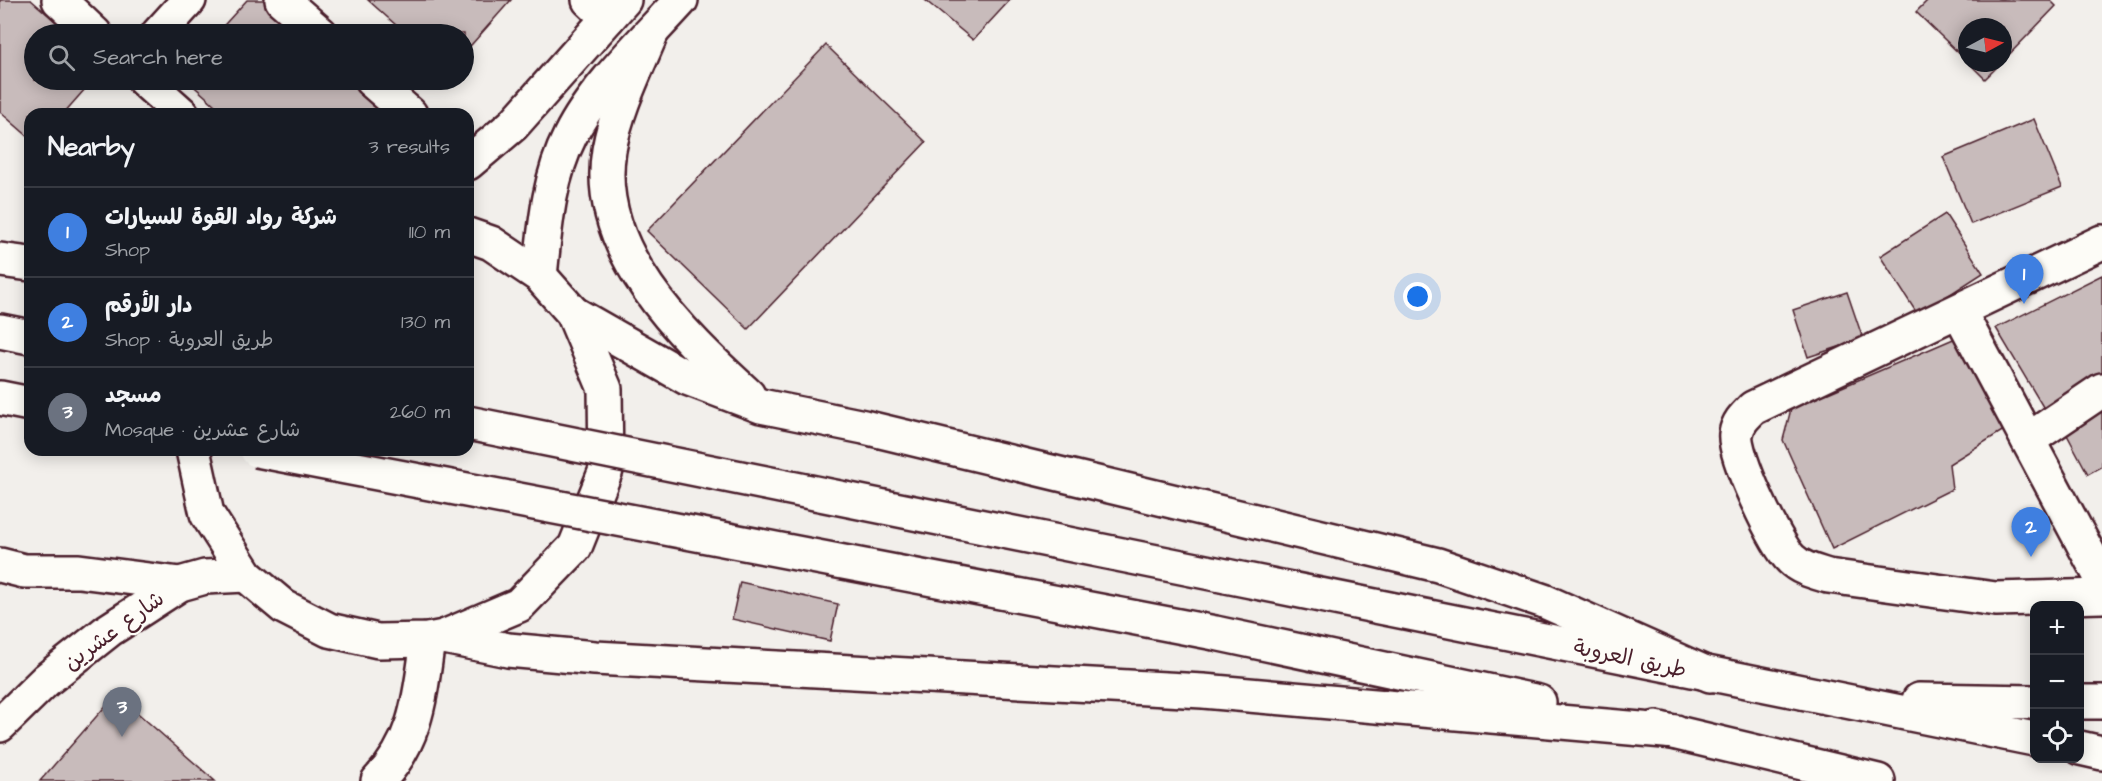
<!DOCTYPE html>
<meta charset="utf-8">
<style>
:root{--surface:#171b24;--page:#20242c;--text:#f1f3f6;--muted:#9ea1a6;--line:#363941;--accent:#8c9099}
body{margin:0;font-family:"Architects Daughter","Playpen Sans Arabic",sans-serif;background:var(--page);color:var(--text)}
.controls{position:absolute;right:18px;bottom:18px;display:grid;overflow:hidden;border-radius:12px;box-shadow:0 3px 15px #0003}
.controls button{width:54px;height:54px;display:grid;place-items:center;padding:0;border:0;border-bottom:2px solid var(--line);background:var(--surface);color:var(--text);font:30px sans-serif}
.compass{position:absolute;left:1958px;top:18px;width:54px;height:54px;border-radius:50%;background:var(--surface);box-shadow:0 3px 15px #0003;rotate:83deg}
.you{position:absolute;left:1418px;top:297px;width:21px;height:21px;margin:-15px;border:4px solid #fff;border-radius:50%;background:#1a73e8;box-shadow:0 0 0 9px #1a73e833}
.badge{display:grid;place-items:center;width:39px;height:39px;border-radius:50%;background:var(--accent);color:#fff;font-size:20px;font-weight:700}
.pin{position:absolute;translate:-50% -50px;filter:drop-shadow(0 2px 3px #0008)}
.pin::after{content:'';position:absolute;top:32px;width:21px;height:18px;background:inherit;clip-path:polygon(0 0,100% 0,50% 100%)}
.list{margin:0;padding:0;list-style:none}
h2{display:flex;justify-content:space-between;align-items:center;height:78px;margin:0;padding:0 24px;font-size:26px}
h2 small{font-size:20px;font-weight:400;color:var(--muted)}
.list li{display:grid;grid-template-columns:39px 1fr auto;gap:18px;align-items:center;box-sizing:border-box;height:90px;padding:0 24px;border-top:2px solid var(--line)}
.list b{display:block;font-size:22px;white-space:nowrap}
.list p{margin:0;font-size:20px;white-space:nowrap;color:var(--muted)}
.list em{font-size:20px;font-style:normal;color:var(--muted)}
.icon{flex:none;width:33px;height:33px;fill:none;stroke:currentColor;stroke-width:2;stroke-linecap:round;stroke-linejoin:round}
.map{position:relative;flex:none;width:2102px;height:781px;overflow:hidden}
.search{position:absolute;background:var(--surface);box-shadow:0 3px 15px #0003;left:24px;top:24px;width:450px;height:66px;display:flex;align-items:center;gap:15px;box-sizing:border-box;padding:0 21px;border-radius:33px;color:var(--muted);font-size:22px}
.panel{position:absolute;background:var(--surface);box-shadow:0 3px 15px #0003;left:24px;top:108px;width:450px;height:348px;border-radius:18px}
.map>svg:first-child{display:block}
.building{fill:#c8bbbb;stroke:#4a1f2b;stroke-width:1.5}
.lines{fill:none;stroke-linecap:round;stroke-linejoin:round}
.minor-casing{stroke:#4a1f2b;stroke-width:38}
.major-casing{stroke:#4a1f2b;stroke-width:38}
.highway-casing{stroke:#4a1f2b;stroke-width:38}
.minor{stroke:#fdfcf7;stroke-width:33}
.major{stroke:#fdfcf7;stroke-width:33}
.highway{stroke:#fdfcf7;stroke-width:33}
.highway-bridge-casing{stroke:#4a1f2b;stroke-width:38;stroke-linecap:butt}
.highway-bridge{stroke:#fdfcf7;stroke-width:33}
.labels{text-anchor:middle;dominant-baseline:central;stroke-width:4.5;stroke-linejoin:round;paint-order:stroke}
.street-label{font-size:22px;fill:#4a1f2b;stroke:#fdfcf7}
</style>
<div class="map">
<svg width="2102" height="781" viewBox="0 0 2102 781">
<rect width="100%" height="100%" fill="#f2efeb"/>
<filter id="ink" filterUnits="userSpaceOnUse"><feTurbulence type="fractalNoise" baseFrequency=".0167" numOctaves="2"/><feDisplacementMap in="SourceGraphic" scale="12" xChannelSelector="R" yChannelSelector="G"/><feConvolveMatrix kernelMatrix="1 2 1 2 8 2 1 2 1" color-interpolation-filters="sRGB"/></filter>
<g filter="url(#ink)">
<g class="building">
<path d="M 0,0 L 31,0 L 70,34 L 34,34 L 34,80 L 93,80 L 63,114 L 30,114 L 30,138 L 0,112 Z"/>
<path d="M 247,0 L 265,0 L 303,34 L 216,34 Z"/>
<path d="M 368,0 L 511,0 L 464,53 L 464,34 L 406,34 Z"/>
<path d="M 925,0 L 1010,0 L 973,40 Z"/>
<path d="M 1928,0 L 2050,0 L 2056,6 L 2003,61 L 2003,27 L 1967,27 L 1967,61 L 1916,12 Z"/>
<path d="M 826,45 L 926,142 L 748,329 L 647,231 Z"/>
<path d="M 1969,63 L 2001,63 L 1985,79 Z"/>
<path d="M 187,80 L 353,80 L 391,114 L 225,114 Z"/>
<path d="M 2034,119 L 2062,187 L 1971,224 L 1943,157 Z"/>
<path d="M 1945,214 L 1983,273 L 1918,315 L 1880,256 Z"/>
<path d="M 2102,275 L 2102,375 L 2046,412 L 1996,328 Z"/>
<path d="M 1847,292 L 1863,339 L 1808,357 L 1793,310 Z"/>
<path d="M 1958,337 L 2012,425 L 1949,464 L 1952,489 L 1832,549 L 1783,440 L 1791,409 Z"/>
<path d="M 2102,407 L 2102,466 L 2088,474 L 2065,431 Z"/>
<path d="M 740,582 L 838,604 L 830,641 L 732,619 Z"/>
<path d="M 116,694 L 215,781 L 40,781 Z"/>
</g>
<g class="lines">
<g class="minor-casing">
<g id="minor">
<path d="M 59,0 L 95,34"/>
<path d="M 282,0 L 321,34"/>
<path d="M 589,0 L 608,18"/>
<path d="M 158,34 L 189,0"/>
<path d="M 144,80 L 182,114"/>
<path d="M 371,80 L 410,114"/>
<path d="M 2102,242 L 1753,408 C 1745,416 1738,422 1736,434 C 1732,453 1776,545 1791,559 C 1801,569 1815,572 1828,576 L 1996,599 L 2102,596"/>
<path d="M 1959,311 L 2102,579"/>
<path d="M 2028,440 L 2102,390"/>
<path d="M 378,781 C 418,740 420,695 428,640"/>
</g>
</g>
<g class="major-casing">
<g id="major">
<path d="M 468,163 L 513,125 L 624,0"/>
<path d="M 540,276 C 545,229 548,179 570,136 C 593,89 646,39 681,0"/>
<path d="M 193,450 L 207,514 L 246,575 L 284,607 L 329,630 L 378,641 L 428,640 L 444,637 L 519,605 L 575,547 L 606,470 L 605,389 L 573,313 L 540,276 L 491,243 L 468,235"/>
<path d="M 0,725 L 46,680 L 109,630 L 180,584 L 205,577 L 246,575"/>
</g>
</g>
<g class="highway-casing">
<g id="highway">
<path d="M 651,34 C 635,72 616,110 609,150 C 592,249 682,335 748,395"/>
<path d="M 0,260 L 30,264"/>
<path d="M 573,313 L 687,378 L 761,406 L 864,427 L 1438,565 L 1544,601 L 1710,675"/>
<path d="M 0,331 L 30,337"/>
<path d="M 0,398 L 30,404"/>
<path d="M 0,565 L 24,571 L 79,571 L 180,584"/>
<path d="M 1226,576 L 2034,739"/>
<path d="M 1215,633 L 1539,702"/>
<path d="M 444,637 L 508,650 L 595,658 L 1203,691 L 1676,732"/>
<path d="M 1919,700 L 2034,702"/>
<path d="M 2080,702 L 2102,702"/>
<path d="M 1656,728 L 1878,781"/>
<path d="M 2080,748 L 2102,753"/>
</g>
</g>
<use href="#minor" class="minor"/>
<use href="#major" class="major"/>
<use href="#highway" class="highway"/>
<g class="highway-bridge-casing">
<g id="highway-bridge">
<path d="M 468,423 L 1226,576"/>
<path d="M 257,450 L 1215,633"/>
</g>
</g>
<use href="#highway-bridge" class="highway-bridge"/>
</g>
</g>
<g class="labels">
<g class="street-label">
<text transform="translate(114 631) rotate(-36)">شارع عشرين</text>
<text transform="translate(1630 659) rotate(12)">طريق العروبة</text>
</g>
</g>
</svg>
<div class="controls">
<button>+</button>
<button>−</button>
<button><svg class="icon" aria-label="locate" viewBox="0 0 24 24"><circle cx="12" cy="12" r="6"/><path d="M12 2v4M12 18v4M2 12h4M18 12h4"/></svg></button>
</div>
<svg class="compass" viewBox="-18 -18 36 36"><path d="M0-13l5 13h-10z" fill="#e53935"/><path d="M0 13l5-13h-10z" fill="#9ea1a6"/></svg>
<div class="you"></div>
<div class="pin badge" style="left:2024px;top:304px;background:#3f7fe0">1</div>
<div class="pin badge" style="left:2031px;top:557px;background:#3f7fe0">2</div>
<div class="pin badge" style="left:122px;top:737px;background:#6b7280">3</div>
<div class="search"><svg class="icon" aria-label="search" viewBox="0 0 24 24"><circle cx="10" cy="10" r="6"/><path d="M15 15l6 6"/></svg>Search here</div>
<section class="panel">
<h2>Nearby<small>3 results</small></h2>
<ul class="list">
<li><span class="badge" style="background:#3f7fe0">1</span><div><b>شركة رواد القوة للسيارات</b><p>Shop</p></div><em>110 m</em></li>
<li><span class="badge" style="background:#3f7fe0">2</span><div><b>دار الأرقم</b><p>Shop · طريق العروبة</p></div><em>130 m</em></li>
<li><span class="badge" style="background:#6b7280">3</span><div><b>مسجد</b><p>Mosque · شارع عشرين</p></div><em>260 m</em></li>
</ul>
</section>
</div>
